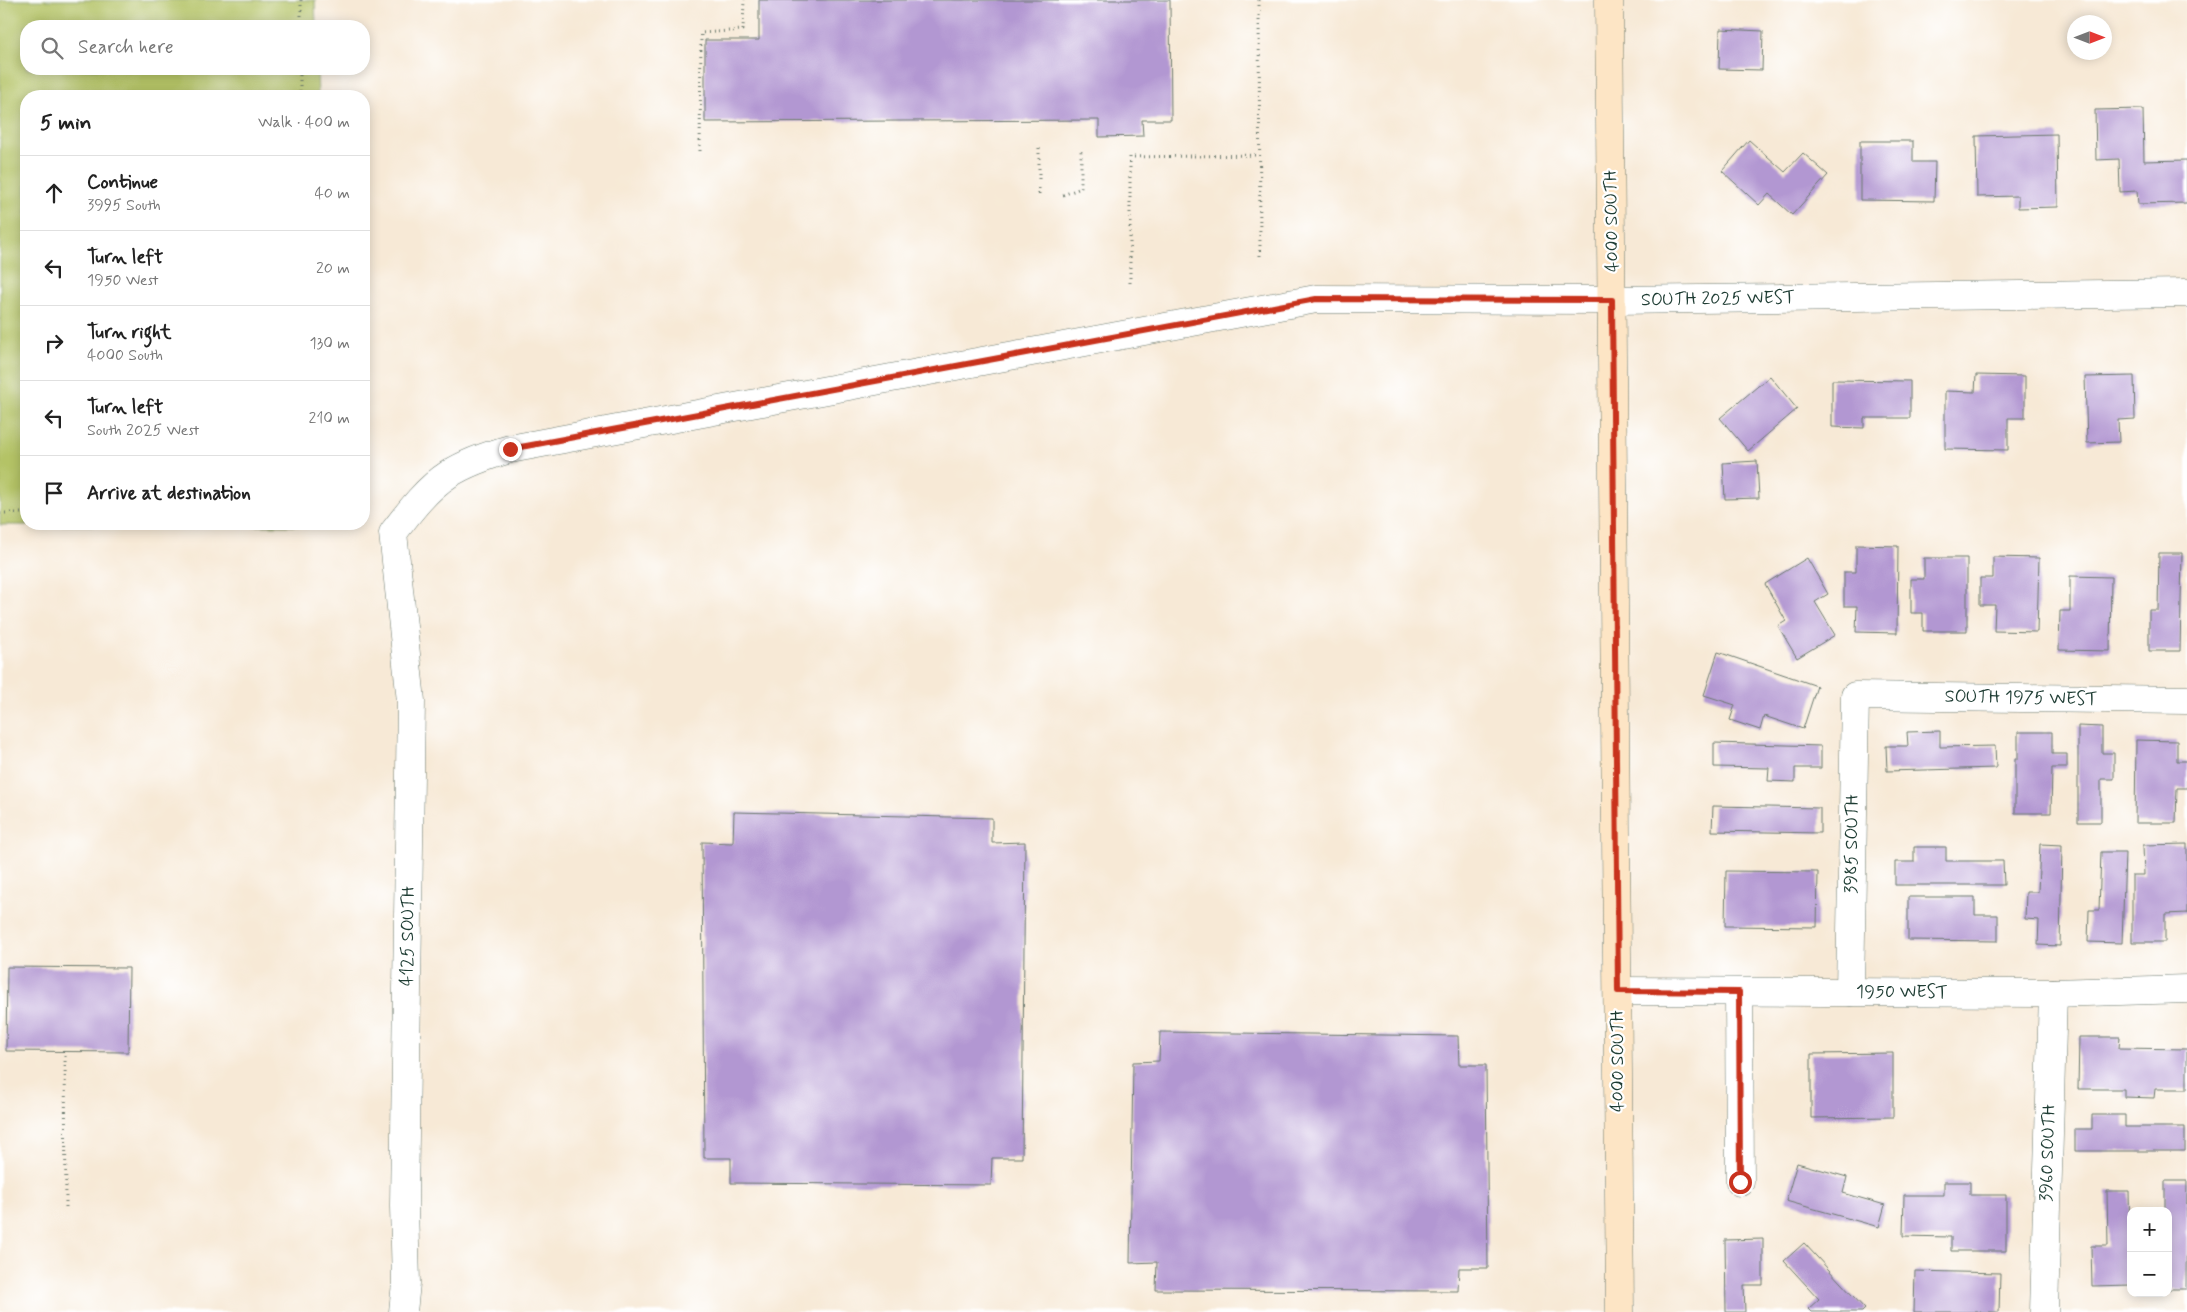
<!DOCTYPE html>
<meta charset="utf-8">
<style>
:root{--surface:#fff;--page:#f6f6f6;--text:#222;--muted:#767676;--line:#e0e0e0}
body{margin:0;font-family:Mynerve,sans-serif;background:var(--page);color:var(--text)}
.controls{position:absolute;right:15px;bottom:15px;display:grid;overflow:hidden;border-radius:10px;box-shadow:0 2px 12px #0003}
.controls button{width:45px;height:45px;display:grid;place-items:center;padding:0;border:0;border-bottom:1px solid var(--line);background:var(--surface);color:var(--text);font:25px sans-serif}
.compass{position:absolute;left:2067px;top:15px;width:45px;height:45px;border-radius:50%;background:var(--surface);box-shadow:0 2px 12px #0003;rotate:90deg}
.stop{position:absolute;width:15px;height:15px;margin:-11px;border:4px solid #c8321e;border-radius:50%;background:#fff}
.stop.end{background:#c8321e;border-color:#fff;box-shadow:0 1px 5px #0008}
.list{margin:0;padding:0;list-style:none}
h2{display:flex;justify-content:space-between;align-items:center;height:65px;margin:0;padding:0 20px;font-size:21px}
h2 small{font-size:16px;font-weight:400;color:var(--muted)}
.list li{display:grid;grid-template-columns:32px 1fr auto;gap:15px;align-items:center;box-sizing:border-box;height:75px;padding:0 20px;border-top:1px solid var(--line)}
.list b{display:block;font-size:19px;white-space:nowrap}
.list p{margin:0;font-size:16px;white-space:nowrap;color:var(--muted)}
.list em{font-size:16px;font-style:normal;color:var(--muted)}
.icon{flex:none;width:28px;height:28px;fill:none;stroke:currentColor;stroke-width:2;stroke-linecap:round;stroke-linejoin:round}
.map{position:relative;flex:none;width:2187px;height:1312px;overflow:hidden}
.search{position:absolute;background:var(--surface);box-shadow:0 2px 12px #0003;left:20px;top:20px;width:350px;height:55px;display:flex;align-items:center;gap:12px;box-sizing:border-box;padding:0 18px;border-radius:20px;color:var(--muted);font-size:19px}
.panel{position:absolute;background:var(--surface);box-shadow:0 2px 12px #0003;left:20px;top:90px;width:350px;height:440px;border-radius:20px}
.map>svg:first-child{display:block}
.green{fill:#b4c366;stroke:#6a804d}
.building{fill:#b297d2}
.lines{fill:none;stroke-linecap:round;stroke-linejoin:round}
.street-casing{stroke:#6b796d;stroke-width:29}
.secondary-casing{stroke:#6b796d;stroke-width:29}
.path{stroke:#6b796d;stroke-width:3;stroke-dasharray:1 4;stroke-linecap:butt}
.street{stroke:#fff;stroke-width:28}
.secondary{stroke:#fde5c5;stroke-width:28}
.route{stroke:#c8321e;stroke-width:6}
.labels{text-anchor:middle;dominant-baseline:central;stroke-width:4.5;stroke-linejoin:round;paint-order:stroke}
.street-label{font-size:18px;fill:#1f3d34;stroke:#fff}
</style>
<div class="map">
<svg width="2187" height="1312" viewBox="0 0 2187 1312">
<rect width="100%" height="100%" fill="#fff"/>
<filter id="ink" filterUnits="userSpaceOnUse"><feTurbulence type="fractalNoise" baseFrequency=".02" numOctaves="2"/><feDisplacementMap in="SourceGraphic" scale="10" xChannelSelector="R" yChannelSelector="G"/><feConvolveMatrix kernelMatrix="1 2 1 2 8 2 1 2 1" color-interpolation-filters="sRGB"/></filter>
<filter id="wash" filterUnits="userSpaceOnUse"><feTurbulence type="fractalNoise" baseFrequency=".0096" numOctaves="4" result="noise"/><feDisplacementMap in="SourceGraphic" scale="20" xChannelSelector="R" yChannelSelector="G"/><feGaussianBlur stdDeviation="1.12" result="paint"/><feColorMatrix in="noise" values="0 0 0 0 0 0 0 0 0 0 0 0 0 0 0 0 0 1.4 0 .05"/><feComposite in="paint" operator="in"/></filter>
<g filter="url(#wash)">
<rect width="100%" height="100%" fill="#f7e9d6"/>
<path class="green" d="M 0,0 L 315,0 L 316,26 L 26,26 L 26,69 L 317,69 L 318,96 L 26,96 L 26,524 L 327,524 L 328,526 L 0,525 Z"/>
<g id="blocks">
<g class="building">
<path d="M 759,0 L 1170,0 L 1171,120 L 1142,120 L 1143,136 L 1099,137 L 1099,120 L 705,122 L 705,40 L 759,40 Z"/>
<path d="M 1720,29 L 1763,31 L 1762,70 L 1719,69 Z"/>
<path d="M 2143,109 L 2144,161 L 2187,160 L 2187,203 L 2138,204 L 2137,191 L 2120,192 L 2119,159 L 2096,160 L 2095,110 Z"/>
<path d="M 2057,134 L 2058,207 L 2018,208 L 2018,196 L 1977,197 L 1976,136 Z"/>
<path d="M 1749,140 L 1785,172 L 1803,153 L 1828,175 L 1792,215 L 1769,194 L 1759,205 L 1722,171 Z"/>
<path d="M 1860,141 L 1913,141 L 1913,162 L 1935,162 L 1934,201 L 1860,200 Z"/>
<path d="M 1976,375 L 2025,376 L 2025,418 L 2008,418 L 2008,450 L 1945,449 L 1945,391 L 1975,392 Z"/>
<path d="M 1770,376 L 1797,409 L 1748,451 L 1720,418 Z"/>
<path d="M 2134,376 L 2135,419 L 2118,420 L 2119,442 L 2087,443 L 2085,377 Z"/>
<path d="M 1832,380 L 1910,381 L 1910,418 L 1864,418 L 1864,428 L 1832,427 Z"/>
<path d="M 1757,461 L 1759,498 L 1725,499 L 1723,463 Z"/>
<path d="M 1856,545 L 1898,546 L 1897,633 L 1856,632 L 1857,606 L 1844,606 L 1844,572 L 1856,572 Z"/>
<path d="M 2159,553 L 2182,553 L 2180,651 L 2149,651 L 2149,610 L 2158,610 Z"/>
<path d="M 1993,557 L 2039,558 L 2037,632 L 1994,631 L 1995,605 L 1980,605 L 1980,578 L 1993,578 Z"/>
<path d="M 1807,558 L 1828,594 L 1815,602 L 1835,635 L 1797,658 L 1778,626 L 1786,621 L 1765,584 Z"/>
<path d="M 1924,558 L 1967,558 L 1967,631 L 1923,631 L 1923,613 L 1911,613 L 1911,579 L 1924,579 Z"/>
<path d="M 2070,576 L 2111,577 L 2110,651 L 2059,650 L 2060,611 L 2070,611 Z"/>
<path d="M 1718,652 L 1817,686 L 1803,729 L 1764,716 L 1760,730 L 1730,720 L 1735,705 L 1704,695 Z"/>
<path d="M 2078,726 L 2102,727 L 2102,753 L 2114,753 L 2114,779 L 2101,779 L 2101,822 L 2078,822 Z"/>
<path d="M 1940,731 L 1940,747 L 1995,746 L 1996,768 L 1887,771 L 1886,746 L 1908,746 L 1907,732 Z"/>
<path d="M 2018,732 L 2052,732 L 2052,754 L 2067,754 L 2067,768 L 2052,768 L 2051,813 L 2015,813 L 2015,759 L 2018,759 Z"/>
<path d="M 2136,740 L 2177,741 L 2177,761 L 2187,761 L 2187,788 L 2177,788 L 2176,823 L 2135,823 Z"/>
<path d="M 1714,743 L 1821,746 L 1821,768 L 1795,768 L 1795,782 L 1768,781 L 1769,768 L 1714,767 Z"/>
<path d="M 1713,806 L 1820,808 L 1820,833 L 1712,831 Z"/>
<path d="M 734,812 L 992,818 L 992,843 L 1025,842 L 1022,1158 L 992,1158 L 991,1185 L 731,1183 L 731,1158 L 704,1158 L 702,842 L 733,843 Z"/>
<path d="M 2040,844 L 2062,845 L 2060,946 L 2038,945 L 2039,920 L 2025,919 L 2026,892 L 2038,892 Z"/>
<path d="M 2187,844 L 2187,913 L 2165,914 L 2165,942 L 2132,942 L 2132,875 L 2144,875 L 2143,845 Z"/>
<path d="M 1914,847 L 1946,847 L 1946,861 L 2003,861 L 2004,885 L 1895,885 L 1895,862 L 1914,862 Z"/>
<path d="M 2101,852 L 2125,852 L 2122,943 L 2088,942 L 2089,910 L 2099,910 Z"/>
<path d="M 1726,871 L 1818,872 L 1817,927 L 1725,926 Z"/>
<path d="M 1908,897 L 1975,897 L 1975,915 L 1998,915 L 1998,941 L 1908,940 Z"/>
<path d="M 7,967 L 129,968 L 128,1052 L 6,1051 Z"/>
<path d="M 1160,1032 L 1458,1036 L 1459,1065 L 1486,1065 L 1488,1268 L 1459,1268 L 1458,1291 L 1156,1290 L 1157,1262 L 1130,1263 L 1133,1062 L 1159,1061 Z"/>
<path d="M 2079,1037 L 2120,1037 L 2119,1048 L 2187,1049 L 2187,1089 L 2155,1089 L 2154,1098 L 2124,1097 L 2124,1089 L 2078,1089 Z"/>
<path d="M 1893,1053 L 1893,1117 L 1811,1118 L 1811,1054 Z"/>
<path d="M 2092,1115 L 2125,1115 L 2125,1127 L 2185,1127 L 2185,1151 L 2075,1151 L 2075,1129 L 2092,1129 Z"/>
<path d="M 1797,1163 L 1847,1177 L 1843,1193 L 1885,1205 L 1879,1227 L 1786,1201 Z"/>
<path d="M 2165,1181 L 2187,1181 L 2186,1289 L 2168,1289 L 2168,1211 L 2165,1211 Z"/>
<path d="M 1944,1182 L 1970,1182 L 1970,1195 L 2006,1195 L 2006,1251 L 1951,1251 L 1951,1237 L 1903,1236 L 1904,1195 L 1944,1195 Z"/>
<path d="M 2107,1191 L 2129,1191 L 2131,1285 L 2092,1286 L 2091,1246 L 2108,1246 Z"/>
<path d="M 1763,1239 L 1763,1285 L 1744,1285 L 1745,1312 L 1726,1312 L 1725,1240 Z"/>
<path d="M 1804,1243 L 1865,1309 L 1862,1312 L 1811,1312 L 1808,1309 L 1819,1299 L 1784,1261 Z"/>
<path d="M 1915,1271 L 2000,1273 L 1999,1312 L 1914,1312 Z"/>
</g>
</g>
</g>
<g filter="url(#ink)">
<use href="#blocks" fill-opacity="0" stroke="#6b796d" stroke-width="1"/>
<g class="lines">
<g class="street-casing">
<g id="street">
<path d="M 1618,991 L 2053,993 L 2187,989"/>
<path d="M 1739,992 L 1740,1182"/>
<path d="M 1850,992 L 1855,696 L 2187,700"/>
<path d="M 403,1312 L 406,1283 L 404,1206 L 411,701 L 393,533 C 409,512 427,488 449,474 C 468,462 489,455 510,449 L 1316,299 L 1612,300 L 2187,293"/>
<path d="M 2044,1312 L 2053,993"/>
</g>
</g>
<g class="secondary-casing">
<path id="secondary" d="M 1609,0 L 1620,1312"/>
</g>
<g class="path">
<path d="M 1259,0 L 1260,258"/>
<path d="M 301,26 L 301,0"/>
<path d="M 300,96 L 300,69"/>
<path d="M 1039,148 L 1039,196"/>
<path d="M 700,151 L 701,33 L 743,30 L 744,0"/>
<path d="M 1063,195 L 1081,188 L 1081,148"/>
<path d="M 1130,283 L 1130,157 L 1259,155"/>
<path d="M 0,513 L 26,513"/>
<path d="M 65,1051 L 66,1207"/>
</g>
<use href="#street" class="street"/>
<use href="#secondary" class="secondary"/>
</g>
</g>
<g class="lines" filter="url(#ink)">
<path class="route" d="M 510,449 L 1316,299 L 1612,300 L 1618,991 L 1739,992 L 1740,1182"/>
</g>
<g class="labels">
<g class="street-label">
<text transform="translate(1612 221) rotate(-91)">4000 SOUTH</text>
<text transform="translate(1718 299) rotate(-1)">SOUTH 2025 WEST</text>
<text transform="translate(2021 698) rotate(1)">SOUTH 1975 WEST</text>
<text transform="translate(1852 844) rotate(-89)">3985 SOUTH</text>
<text transform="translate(408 936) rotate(-89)">4125 SOUTH</text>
<text x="1902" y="992">1950 WEST</text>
<text transform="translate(1618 1061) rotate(-90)">4000 SOUTH</text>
<text transform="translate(2048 1153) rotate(-88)">3960 SOUTH</text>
</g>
</g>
</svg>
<div class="controls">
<button>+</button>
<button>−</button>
</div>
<svg class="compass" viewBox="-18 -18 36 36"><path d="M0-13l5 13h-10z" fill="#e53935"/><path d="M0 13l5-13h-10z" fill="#767676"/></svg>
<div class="stop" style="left:1740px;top:1182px"></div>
<div class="stop end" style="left:510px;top:449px"></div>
<div class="search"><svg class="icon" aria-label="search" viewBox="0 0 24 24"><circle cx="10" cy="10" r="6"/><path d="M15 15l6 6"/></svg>Search here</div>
<section class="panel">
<h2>5 min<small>Walk · 400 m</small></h2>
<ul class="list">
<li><svg class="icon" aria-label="ahead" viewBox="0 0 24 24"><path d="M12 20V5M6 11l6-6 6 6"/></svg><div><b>Continue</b><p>3995 South</p></div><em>40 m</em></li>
<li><svg class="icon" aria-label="left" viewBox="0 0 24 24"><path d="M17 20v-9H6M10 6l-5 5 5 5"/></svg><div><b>Turn left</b><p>1950 West</p></div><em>20 m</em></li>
<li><svg class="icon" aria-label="right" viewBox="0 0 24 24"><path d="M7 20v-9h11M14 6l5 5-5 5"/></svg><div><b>Turn right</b><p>4000 South</p></div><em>130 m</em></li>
<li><svg class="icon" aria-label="left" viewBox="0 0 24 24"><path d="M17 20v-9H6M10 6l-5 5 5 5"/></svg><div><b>Turn left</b><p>South 2025 West</p></div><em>210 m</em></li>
<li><svg class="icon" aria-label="arrive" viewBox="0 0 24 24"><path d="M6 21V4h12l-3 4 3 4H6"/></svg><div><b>Arrive at destination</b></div></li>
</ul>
</section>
</div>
